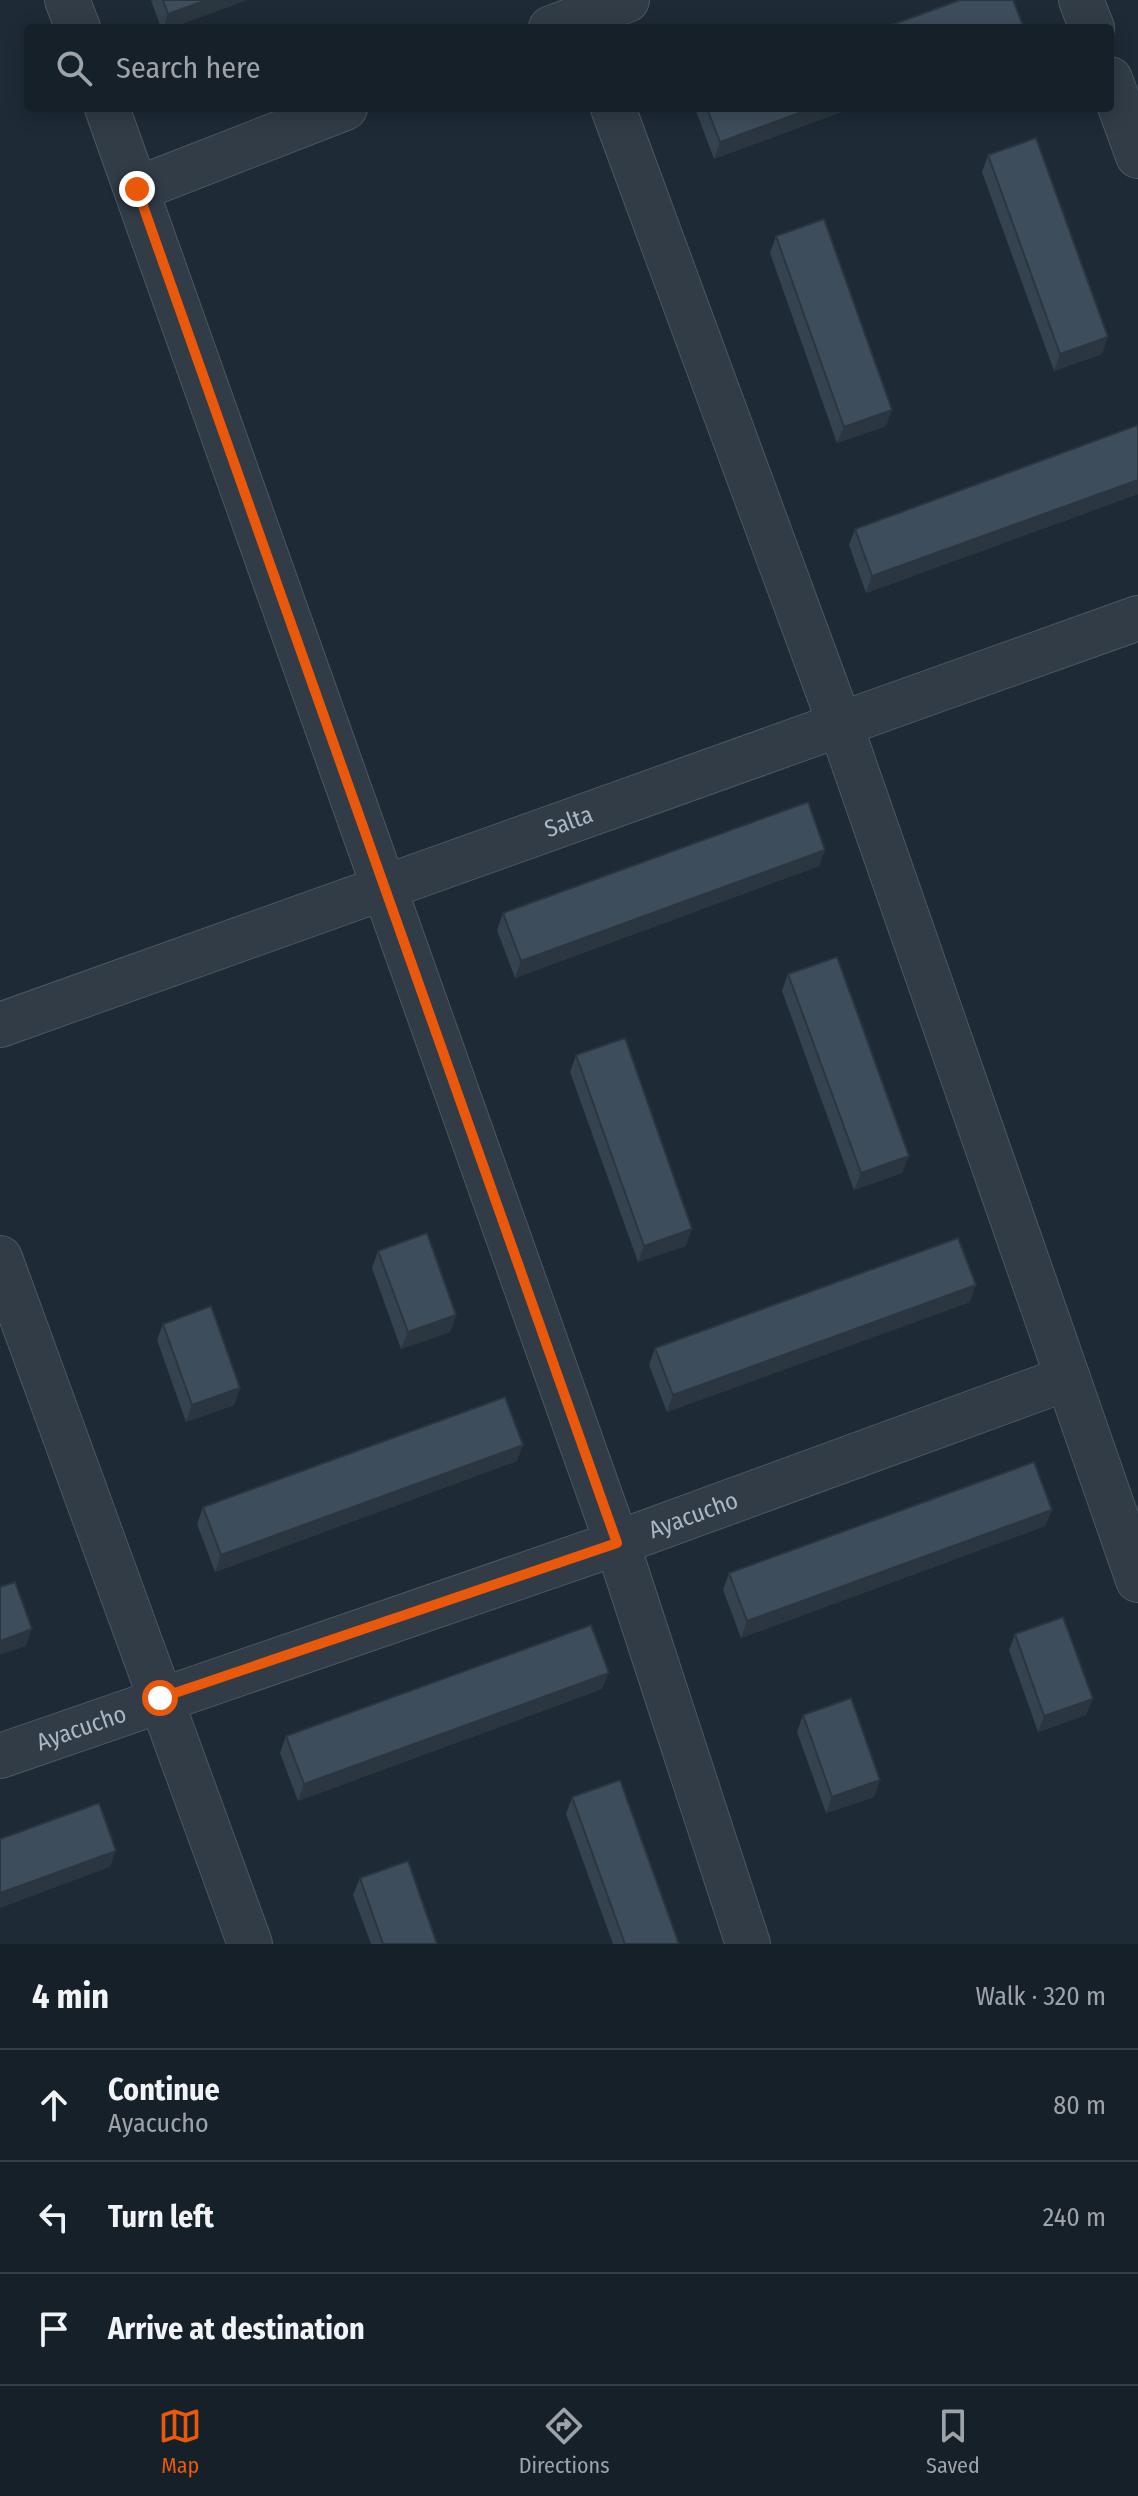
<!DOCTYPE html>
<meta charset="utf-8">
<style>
:root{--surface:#162028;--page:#1f2830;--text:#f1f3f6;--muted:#9ea3a8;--line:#353e45;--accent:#ea580c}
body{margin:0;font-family:"Fira Sans Condensed",sans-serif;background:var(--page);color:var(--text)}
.stop{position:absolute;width:24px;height:24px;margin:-18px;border:6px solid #ea580c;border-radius:50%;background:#fff}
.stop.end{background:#ea580c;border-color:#fff;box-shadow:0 2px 8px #0008}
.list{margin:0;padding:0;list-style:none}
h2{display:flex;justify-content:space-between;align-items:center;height:104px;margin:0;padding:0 32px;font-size:34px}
h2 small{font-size:26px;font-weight:400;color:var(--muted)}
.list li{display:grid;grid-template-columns:52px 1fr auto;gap:24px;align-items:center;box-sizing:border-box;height:112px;padding:0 32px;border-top:2px solid var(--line)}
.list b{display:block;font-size:30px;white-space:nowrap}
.list p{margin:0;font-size:26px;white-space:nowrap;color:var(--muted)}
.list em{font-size:26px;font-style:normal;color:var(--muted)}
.icon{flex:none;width:44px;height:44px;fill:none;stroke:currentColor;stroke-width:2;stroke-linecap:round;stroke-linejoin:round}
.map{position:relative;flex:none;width:1138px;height:1944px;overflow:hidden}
.search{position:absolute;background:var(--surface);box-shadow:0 4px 20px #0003;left:24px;right:24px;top:24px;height:88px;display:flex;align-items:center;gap:20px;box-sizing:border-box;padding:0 28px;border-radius:8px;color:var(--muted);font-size:30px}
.sheet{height:440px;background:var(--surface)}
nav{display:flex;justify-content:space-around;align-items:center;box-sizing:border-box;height:112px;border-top:2px solid var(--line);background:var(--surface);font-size:22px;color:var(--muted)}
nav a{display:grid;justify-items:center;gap:4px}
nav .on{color:var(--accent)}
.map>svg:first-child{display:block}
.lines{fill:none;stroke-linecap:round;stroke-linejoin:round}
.minor-casing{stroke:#4c5762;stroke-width:46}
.minor{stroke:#313c47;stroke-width:44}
.wall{fill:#35424f}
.shaded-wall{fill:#2b3640}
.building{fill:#3e4d5c;stroke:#2b3640;stroke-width:2}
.route{stroke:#ea580c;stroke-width:10}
.labels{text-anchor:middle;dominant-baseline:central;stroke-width:7;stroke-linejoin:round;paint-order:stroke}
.street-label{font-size:24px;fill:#abb7c4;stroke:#17212b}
</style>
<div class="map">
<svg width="1138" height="1944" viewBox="0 0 1138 1944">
<rect width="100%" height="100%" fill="#1e2a36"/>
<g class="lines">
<g class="minor-casing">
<g id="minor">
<path d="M 67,0 L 78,28"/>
<path d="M 1081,0 L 1092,28"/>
<path d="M 551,28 L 627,0"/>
<path d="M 1110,79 L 1138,156"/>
<path d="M 107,108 L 617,1543 L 748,1944"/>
<path d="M 613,108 L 840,724 L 1138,1580"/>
<path d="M 137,189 L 345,108"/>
<path id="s1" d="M 0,1025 L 1138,618"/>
<path d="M 0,1258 L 250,1944"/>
<path id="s2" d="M 0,1756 L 617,1543 L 1068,1378"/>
</g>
</g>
<use href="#minor" class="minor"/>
</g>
<g class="wall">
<path d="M 151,0 L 247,0 L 170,28 L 161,28 Z"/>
<path d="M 697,108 L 852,108 L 714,159 L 696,111 Z"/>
<path d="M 988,155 L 1102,354 L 1054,371 L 982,172 Z"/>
<path d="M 776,236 L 886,426 L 837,443 L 770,253 Z"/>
<path d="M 1138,425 L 1138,494 L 866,593 L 849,545 L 855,529 Z"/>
<path d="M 825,850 L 819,866 L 515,978 L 497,930 L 503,913 Z"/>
<path d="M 788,974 L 902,1173 L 854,1190 L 782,991 Z"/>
<path d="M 576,1055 L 686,1246 L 638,1262 L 570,1072 Z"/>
<path d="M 378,1251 L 456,1315 L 450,1332 L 401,1349 L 372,1268 Z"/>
<path d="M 970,1302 L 667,1412 L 649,1365 L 655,1348 Z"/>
<path d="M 163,1324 L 240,1388 L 234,1405 L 186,1422 L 157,1340 Z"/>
<path d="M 517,1461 L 215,1572 L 197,1524 L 203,1507 Z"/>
<path d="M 1052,1510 L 1045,1526 L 741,1638 L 723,1590 L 729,1573 Z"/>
<path d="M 1015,1634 L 1086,1715 L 1038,1732 L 1009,1650 Z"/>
<path d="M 602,1689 L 298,1801 L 280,1753 L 286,1736 Z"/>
<path d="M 803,1715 L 874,1797 L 826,1813 L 797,1732 Z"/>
<path d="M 572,1797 L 679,1944 L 613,1944 L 566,1814 Z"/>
<path d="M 360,1878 L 437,1944 L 371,1944 L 353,1895 Z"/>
</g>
<g class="shaded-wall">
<path d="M 207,0 L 247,0 L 170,28 L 163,28 L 168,14 Z"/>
<path d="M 813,108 L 852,108 L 714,159 L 720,142 Z"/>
<path d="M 1108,337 L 1102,354 L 1054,371 L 1060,354 Z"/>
<path d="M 892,410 L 886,426 L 837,443 L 844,427 Z"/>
<path d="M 1138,480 L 1138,494 L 866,593 L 872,576 Z"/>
<path d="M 825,850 L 819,866 L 515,978 L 521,961 Z"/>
<path d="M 909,1156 L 902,1173 L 854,1190 L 861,1173 Z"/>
<path d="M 692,1229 L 686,1246 L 638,1262 L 644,1246 Z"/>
<path d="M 976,1285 L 970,1302 L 667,1412 L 673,1395 Z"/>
<path d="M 456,1315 L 450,1332 L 401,1349 L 408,1332 Z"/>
<path d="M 240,1388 L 234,1405 L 186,1422 L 192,1405 Z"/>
<path d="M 523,1445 L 517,1461 L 215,1572 L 221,1555 Z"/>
<path d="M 1052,1510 L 1045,1526 L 741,1638 L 747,1621 Z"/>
<path d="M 32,1629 L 26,1646 L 0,1655 L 0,1641 Z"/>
<path d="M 609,1673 L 602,1689 L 298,1801 L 304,1784 Z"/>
<path d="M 1093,1699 L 1086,1715 L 1038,1732 L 1044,1716 Z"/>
<path d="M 880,1780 L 874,1797 L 826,1813 L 832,1797 Z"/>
<path d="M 116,1851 L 110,1867 L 0,1908 L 0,1893 Z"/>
</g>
<g class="building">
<path d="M 163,0 L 207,0 L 168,14 Z"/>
<path d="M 960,0 L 1013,0 L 1024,28 L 883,28 Z"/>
<path d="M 707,108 L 813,108 L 720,142 Z"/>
<path d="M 1036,138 L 1108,337 L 1060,354 L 988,155 Z"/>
<path d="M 824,219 L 892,410 L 844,427 L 776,236 Z"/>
<path d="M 1138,425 L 1138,480 L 872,576 L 855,529 Z"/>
<path d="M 808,802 L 825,850 L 521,961 L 503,913 Z"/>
<path d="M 837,957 L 909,1156 L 861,1173 L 788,974 Z"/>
<path d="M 625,1038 L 692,1229 L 644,1246 L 576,1055 Z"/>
<path d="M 427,1233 L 456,1315 L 408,1332 L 378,1251 Z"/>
<path d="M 958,1238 L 976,1285 L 673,1395 L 655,1348 Z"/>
<path d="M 211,1306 L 240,1388 L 192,1405 L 163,1324 Z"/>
<path d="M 505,1397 L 523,1445 L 221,1555 L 203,1507 Z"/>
<path d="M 1034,1462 L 1052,1510 L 747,1621 L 729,1573 Z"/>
<path d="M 15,1582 L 32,1629 L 0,1641 L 0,1587 Z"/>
<path d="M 1063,1617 L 1093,1699 L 1044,1716 L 1015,1634 Z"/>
<path d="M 591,1625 L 609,1673 L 304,1784 L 286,1736 Z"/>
<path d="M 851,1698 L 880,1780 L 832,1797 L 803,1715 Z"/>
<path d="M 620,1780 L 679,1944 L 625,1944 L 572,1797 Z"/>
<path d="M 99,1803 L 116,1851 L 0,1893 L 0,1839 Z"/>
<path d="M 408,1861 L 437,1944 L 383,1944 L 360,1878 Z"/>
</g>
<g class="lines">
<path class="route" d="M 137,189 L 617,1543 L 160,1698"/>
</g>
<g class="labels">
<g class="street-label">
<text stroke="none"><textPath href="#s1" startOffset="604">Salta</textPath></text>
<text stroke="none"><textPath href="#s2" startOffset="734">Ayacucho</textPath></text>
<text stroke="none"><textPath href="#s2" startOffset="86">Ayacucho</textPath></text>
</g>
</g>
</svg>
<div class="stop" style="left:160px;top:1698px"></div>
<div class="stop end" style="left:137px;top:189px"></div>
<div class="search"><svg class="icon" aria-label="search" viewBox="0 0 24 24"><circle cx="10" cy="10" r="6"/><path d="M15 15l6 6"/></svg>Search here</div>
</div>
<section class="sheet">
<h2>4 min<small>Walk · 320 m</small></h2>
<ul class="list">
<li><svg class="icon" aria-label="ahead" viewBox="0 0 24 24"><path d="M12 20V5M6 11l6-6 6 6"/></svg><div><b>Continue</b><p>Ayacucho</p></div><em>80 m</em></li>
<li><svg class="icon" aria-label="left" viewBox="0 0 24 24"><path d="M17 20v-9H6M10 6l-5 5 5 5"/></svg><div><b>Turn left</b></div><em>240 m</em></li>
<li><svg class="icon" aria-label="arrive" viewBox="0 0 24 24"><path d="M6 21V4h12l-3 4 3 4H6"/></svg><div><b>Arrive at destination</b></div></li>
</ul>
</section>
<nav>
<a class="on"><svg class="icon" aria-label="map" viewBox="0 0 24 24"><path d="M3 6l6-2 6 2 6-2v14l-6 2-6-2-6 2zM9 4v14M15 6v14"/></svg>Map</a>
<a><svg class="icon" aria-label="directions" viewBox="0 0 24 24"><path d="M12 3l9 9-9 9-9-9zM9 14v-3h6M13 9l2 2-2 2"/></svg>Directions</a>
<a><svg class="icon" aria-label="saved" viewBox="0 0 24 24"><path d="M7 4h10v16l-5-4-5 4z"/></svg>Saved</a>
</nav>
